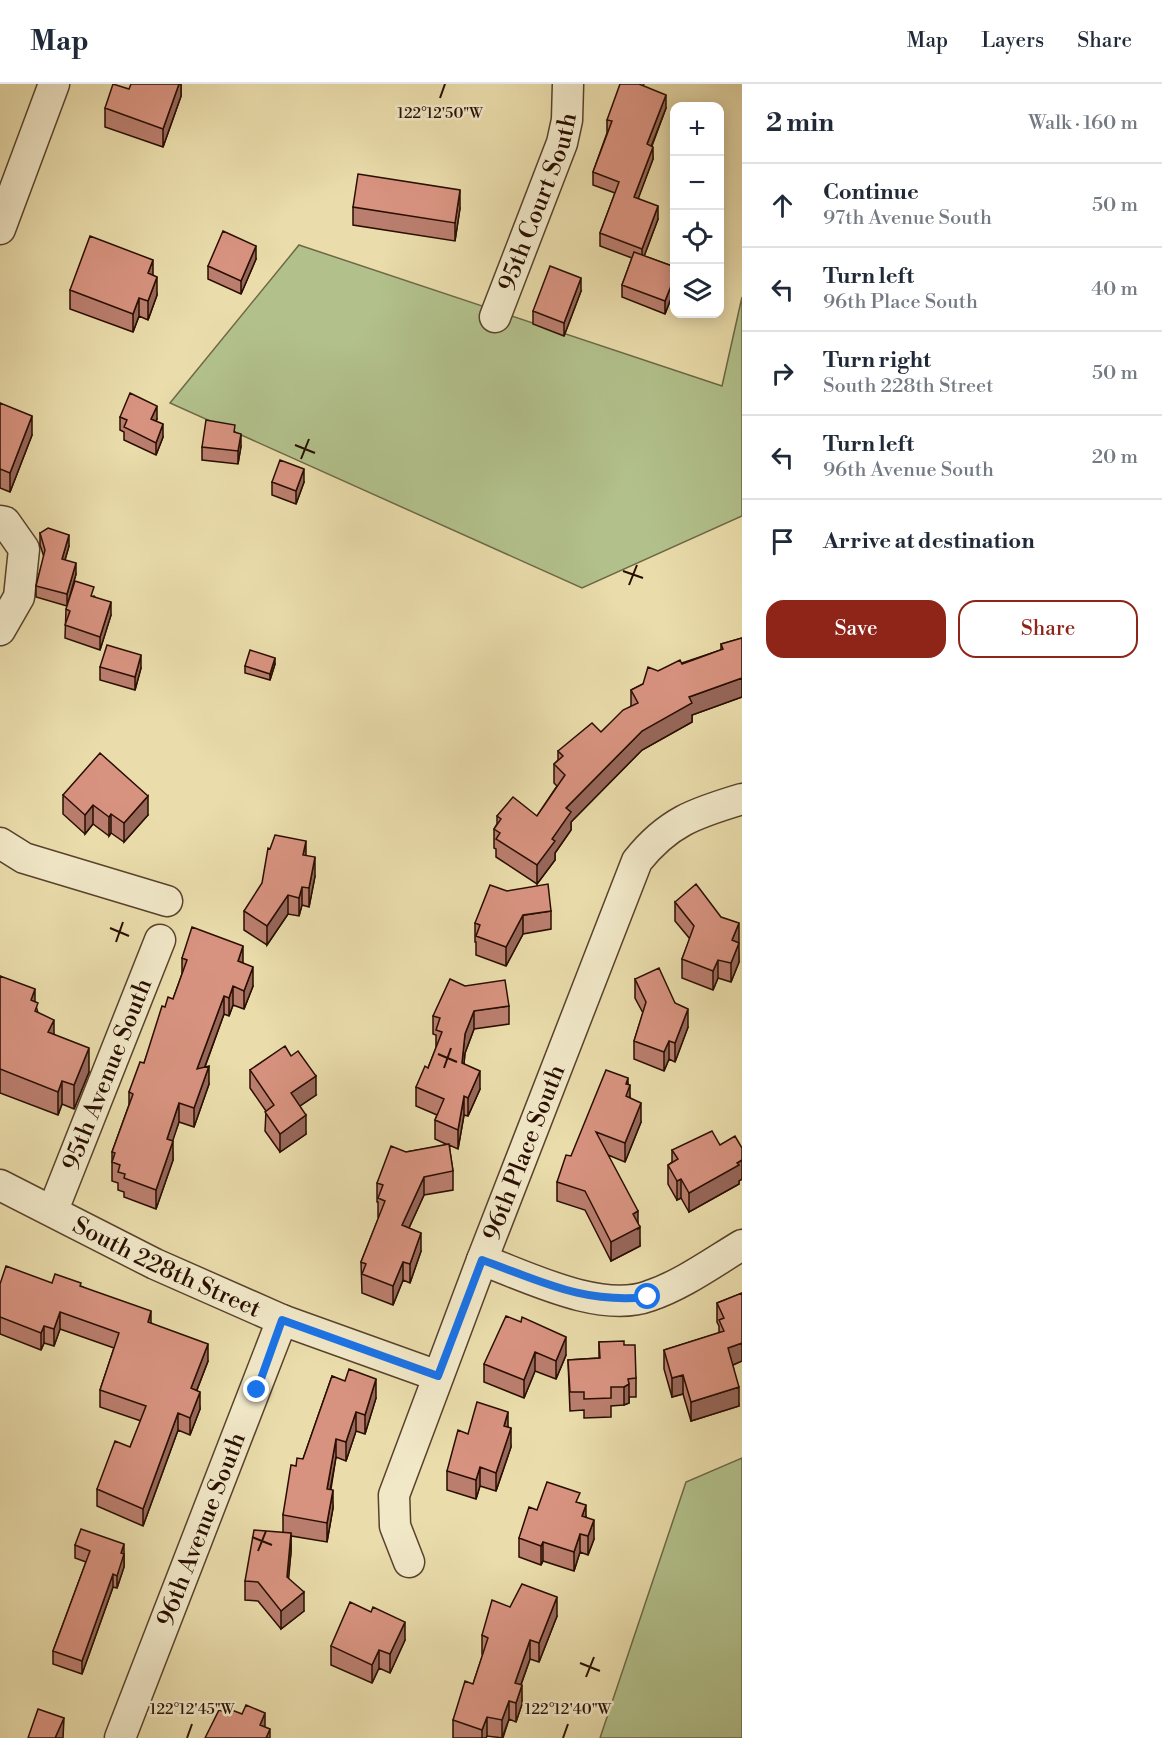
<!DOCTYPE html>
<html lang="en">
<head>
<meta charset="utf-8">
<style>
  body { margin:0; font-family:"Libre Bodoni",serif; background:#f2f2f3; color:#1f2937 }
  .controls { position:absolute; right:18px; top:18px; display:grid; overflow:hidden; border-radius:12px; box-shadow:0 3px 15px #0003 }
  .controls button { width:54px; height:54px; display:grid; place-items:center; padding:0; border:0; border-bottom:2px solid #e0e1e3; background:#fff; color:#1f2937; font:30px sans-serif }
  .stop { position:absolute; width:18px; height:18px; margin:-14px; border:4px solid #1a73e8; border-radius:50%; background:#fff }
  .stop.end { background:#1a73e8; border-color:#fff; box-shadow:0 2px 6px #0008 }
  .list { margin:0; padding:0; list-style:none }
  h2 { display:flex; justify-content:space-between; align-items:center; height:78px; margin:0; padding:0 24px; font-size:26px }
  h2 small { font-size:20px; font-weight:400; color:#747a83 }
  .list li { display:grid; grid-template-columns:39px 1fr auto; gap:18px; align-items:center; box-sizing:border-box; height:84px; padding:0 24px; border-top:2px solid #e0e1e3 }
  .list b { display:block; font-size:22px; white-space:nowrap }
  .list p { margin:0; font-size:20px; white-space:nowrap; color:#747a83 }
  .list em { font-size:20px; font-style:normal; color:#747a83 }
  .actions { display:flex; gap:12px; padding:18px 24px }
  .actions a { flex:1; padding:14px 0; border:2px solid #8f2418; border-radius:18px; text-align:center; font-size:21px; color:#8f2418 }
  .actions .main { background:#8f2418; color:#fff }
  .icon { flex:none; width:33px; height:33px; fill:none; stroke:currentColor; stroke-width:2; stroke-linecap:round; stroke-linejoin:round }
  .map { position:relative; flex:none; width:742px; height:1654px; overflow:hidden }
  header { display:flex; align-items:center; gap:36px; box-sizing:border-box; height:84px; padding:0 30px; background:#fff; border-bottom:2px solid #e0e1e3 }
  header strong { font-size:28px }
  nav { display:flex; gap:33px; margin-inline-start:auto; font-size:21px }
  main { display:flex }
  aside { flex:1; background:#fff }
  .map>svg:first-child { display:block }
</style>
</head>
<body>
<header>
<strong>Map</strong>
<nav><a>Map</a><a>Layers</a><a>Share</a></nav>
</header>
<main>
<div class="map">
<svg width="742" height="1654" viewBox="0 0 742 1654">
  <rect width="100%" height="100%" fill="#eadcab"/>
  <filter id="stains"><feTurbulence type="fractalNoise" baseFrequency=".00333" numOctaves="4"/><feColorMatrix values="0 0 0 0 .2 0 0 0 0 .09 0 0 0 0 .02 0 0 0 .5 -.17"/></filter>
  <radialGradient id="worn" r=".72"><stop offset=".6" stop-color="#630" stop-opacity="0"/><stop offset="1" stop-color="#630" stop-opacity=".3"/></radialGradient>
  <path fill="#b2c18c" stroke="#6e6846" stroke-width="1.5" d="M299,161L722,302L742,213V432L582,504L170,319Z
    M742,1374V1654H600L686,1398Z"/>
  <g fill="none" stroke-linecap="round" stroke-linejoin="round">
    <g stroke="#59422b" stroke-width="33">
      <g id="minor">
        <path d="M0,145L54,0"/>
        <path id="s1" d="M495,233L562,59L567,36L568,0"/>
        <path d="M0,437L5,438L24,465L19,513L0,546"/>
        <path d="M0,759L24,774L167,817"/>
        <path id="s2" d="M0,1101L155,1180L282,1236L438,1292"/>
        <path id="s3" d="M53,1126L160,856"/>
        <path d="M482,1176C528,1193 601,1230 649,1212C682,1201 712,1179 742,1161"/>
        <path id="s4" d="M409,1478L395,1442L394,1411L482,1176L637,777C668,738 695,729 742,715"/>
        <path id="s5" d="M120,1654L282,1236"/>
      </g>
    </g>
    <use href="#minor" stroke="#f1e8c8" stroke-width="30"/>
  </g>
  <path fill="#ba7e6e" stroke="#290e00" stroke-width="1.5" d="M181,0V12L163,63L105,43V24Z
    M644,0L643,2L666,24L652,62L653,75L638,114L658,135L644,172L675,183V204L665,230L622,213V201L632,174L600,162V149L615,109L593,101V88L607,49V36Z
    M353,123L460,124L455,157L353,141Z
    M256,175L241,210L208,195V182Z
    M153,191L157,211L148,236L139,232L133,248L70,225V206Z
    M581,207L564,252L533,240V227Z
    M0,319L32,351L10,408L0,404Z
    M120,333L157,335L156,337L163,353L156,371L124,356V348L120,346Z
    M235,348L241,362L238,380L202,376V363Z
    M272,398H304L296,420L272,411Z
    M40,449L69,462L65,476L76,490L67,522L36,513V502L44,473L40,461Z
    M94,512L111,531L100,566L65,554L66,525Z
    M742,554V613L692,631V638L642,666L571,738V746L555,769V776L537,800L496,773V765L494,764V745L497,740V732H537L557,702L554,699V680L558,676V667L601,648L631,622V606L643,600L658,587L721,566V560Z
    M275,580L270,596L245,589V582Z
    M100,583L141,584L135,606L100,596Z
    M63,711L148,731L124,758L111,749L109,752L93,740L85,750L63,730Z
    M306,772L315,792L309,823L302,821L299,832L288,830L267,861L244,846V827Z
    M675,818L738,859L739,878L731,898L718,894L713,906L682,894V875L690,855L675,837Z
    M551,827V845L523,850L506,882L476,871V858H475V839Z
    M182,874L243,880L253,902L244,925L233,921L229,932L224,930L205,983L209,1000L194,1043L179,1038L172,1057L173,1076L156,1125L124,1113V1108L118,1106V1099L112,1097V1068L129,1021V1008L144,979L165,923L173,915L182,890Z
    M0,892L35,918L38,929L54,950L89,988L74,1025L62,1020L58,1031L0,1009Z
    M635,895L675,919L688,943L675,978L669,975L664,987L634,975V957L643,929L635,914Z
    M509,922V940L474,945L465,969L464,980L480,1005L468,1032L464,1031L458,1065L449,1061L453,1087V1106L424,1111L409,1144L421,1167L410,1199L403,1196L393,1221L362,1209L361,1178L379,1133H378V1118H377V1099L406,1068L448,1061L435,1055V1036L437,1031L416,1022V1003L428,984L436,964V951L433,950V932Z
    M250,986L316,1011L300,1022L306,1050L280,1068L265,1047L266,1027L250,1004Z
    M628,1000L630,1014L641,1038L625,1078L608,1071L638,1139L640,1162L611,1177L585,1126L557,1117V1098L571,1072Z
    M720,1061L742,1064V1095L739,1097V1100L689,1128L681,1114L677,1116L668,1100V1081L672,1078V1066Z
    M52,1199L81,1202L151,1239L208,1277L197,1306L200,1325L190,1351L178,1346L143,1442L97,1422V1405L130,1363L141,1337L100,1323V1306L114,1264L60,1245L54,1262L44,1259L41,1266L0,1250V1200Z
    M742,1209V1277L733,1281L739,1322L691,1337L683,1310L672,1313L664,1285V1266L719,1249V1242L717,1238V1219Z
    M521,1238L566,1271L556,1295L535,1287L524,1314L484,1298V1280Z
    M599,1258L624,1261L636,1294V1313H629V1319L624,1321L611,1322V1333L584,1334V1326L570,1327L568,1276L599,1274Z
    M332,1292L376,1314L365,1350L356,1347L346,1377L336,1373L331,1405L333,1424L327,1458L291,1452V1468L288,1495L304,1527L281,1545L258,1517L245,1516V1497L283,1449V1431L296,1382L303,1375Z
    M508,1343L511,1363L496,1407L480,1402L476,1415L447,1406V1387L468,1350Z
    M580,1419L586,1433L594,1455L588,1471L580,1468L574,1487L543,1477L541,1481L519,1473V1454L537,1426Z
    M75,1461L124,1470V1483L117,1504L113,1503L82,1590L53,1580V1567L86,1478L75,1474Z
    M510,1523L557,1532L539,1578L530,1575L521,1601L522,1620L516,1638L509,1635L503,1654L487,1652L486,1654H453V1636L473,1600L483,1570H482V1551Z
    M405,1556L390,1589L379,1584L372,1599L331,1581V1562Z"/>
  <path fill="#97675a" stroke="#290e00" stroke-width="1.5" d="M179,0H181V12L163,63V45Z
    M666,11V24L647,73V60Z
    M653,63V75L634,126V113Z
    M460,106V124L455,157V139Z
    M658,122V135L642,178V165Z
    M256,162V175L241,210V197Z
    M153,176V194L148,189Z
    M675,192V204L665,230V217Z
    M157,193V211L148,236V217Z
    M581,194V207L564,252V239Z
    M139,214V232L133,248V230Z
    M157,322V335L151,348V335Z
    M32,332V351L10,408V389Z
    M163,340V353L156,371V359Z
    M241,350V362L238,380V367Z
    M304,385V398L296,420V407Z
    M69,451V462L62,486V475Z
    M76,479V490L67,522V510Z
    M111,518V531L100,566V553Z
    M141,571V584L135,606V593Z
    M275,574V580L270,596V590Z
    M742,594V613L692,631V638L642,666L571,738V746L555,769V776L537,800V781L552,755L566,724L642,647L689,613Z
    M148,712V731L124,758V739Z
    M93,721V740L85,750V731Z
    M111,730V749L109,752V733Z
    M306,757V776L303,771Z
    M315,773V792L309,823V804Z
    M302,803V821L299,832V814Z
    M288,811V830L267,861V842Z
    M523,831V850L506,882V863Z
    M739,839V858L732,875V856Z
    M739,859V878L731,898V879Z
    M243,862V880L238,877Z
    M718,876V894L713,906V887Z
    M253,883V902L244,925V907Z
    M233,902V921L229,932V914Z
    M35,905V929L31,916Z
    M224,912V930L197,1004V985Z
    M688,925V943L675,978V959Z
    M474,927V945L465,969L462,998V979L465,950Z
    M54,936V959L48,948Z
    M669,957V975L664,987V968Z
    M89,964V988L74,1025V1001Z
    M209,982V1000L194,1043V1024Z
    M480,987V1005L468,1032V1014Z
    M316,992V1011L291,1028V1009Z
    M628,994V1006L630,1001V1020L626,1031V1000Z
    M62,997V1020L58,1031V1008Z
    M464,1012V1031L458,1065V1046Z
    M179,1019V1038L167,1074V1055Z
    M641,1019V1038L625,1078V1059Z
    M306,1031V1050L280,1068V1050Z
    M173,1057V1076L156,1125V1106Z
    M742,1076V1095L739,1097V1100L689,1128V1109Z
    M424,1093V1111L402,1159V1141Z
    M681,1095V1114L677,1116V1097Z
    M638,1127V1145L640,1143V1162L611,1177V1158L633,1130Z
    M421,1149V1167L410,1199V1180Z
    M403,1178V1196L393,1221V1202Z
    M151,1227V1244L148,1238Z
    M60,1228V1245L54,1262V1245Z
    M44,1242V1259L41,1266V1249Z
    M566,1253V1271L556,1295V1277Z
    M742,1259V1277L728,1283V1264Z
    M208,1260V1277L191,1321V1304Z
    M535,1268V1287L524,1314V1296Z
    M683,1291V1310L672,1313V1294Z
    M376,1295V1314L365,1350V1331Z
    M629,1300V1319L624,1321V1303Z
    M739,1303V1322L691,1337V1318Z
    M200,1308V1325L190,1351V1334Z
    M356,1328V1347L346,1377V1358Z
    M508,1328V1347L504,1342Z
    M178,1329V1346L143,1442V1425Z
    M511,1344V1363L496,1407V1389Z
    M336,1355V1373L327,1423V1405Z
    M480,1383V1402L476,1415V1396Z
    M333,1406V1424L327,1458V1439Z
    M586,1421V1440L582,1432Z
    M594,1436V1455L588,1471V1452Z
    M291,1449V1468L287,1512V1493Z
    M580,1450V1468L574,1487V1468Z
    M543,1458V1477L541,1481V1462Z
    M124,1460V1483L117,1504V1492L121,1469Z
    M113,1490V1503L82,1590V1577Z
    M304,1508V1527L281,1545V1527Z
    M557,1513V1532L539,1578V1559Z
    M405,1538V1556L390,1589V1570Z
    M530,1556V1575L515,1617V1599Z
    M379,1566V1584L372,1599V1581Z
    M522,1601V1620L516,1638V1619Z
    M509,1617V1635L502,1654V1636Z
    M265,1629V1648L260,1641Z
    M487,1633V1652L486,1654H482V1646Z
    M64,1634L63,1654H55Z
    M270,1645V1654H266Z"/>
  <path fill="#d89380" stroke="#290e00" stroke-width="1.5" d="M113,0L129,5L131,0H179L163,45L105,24Z
    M620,0H639L666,11L647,60L653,63L634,113L658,122L642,165L600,149L619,98L593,88L612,37L607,36Z
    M358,90L460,106L455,139L353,123Z
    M223,147L256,162L241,197L208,182Z
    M90,152L153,176L148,189L157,193L148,217L139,214L133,230L70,206Z
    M634,168L675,183V192L665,217L622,201Z
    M550,182L581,194L564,239L533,227Z
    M130,309L157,322L151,335L163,340L156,359L124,343L127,336L120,333Z
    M0,319L32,332L10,389L0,385Z
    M206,336L235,341L234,348L241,350L238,367L202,363Z
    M280,376L304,385L296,407L272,398Z
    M48,444L69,451L62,475L76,479L67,510L36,502L45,466L40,449Z
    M75,497L94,503L91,512L111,518L100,553L65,541L70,527L66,525Z
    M742,554V594L689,613L692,619L642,647L566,724L571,728L552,755L555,757L537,781L496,755L500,749L494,745L501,735L497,732L513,713L537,732L565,691L554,680L563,672L558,667L592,639L601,648L623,626L638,619L631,606L643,600L648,583L658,587L680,576L682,580L723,565L721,560Z
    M107,561L141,571L135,593L100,583Z
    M250,566L275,574L270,590L245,582Z
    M100,669L148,712L124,739L111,730L109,733L93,721L85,731L63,711Z
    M275,751L306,757L303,771L315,773L309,804L302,803L299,814L288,811L267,842L244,827L262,799L268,764L270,765Z
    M548,800L551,827L523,831L506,863L476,852L480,841L475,839L490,801L507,807Z
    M696,800L721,833L739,839L732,856L739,859L731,879L718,876L713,887L682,875L694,842L675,818Z
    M192,843L243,862L238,877L253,883L244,907L233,902L229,914L224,912L197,985L209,982L194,1024L179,1019L167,1055L173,1057L156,1106L124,1094L125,1090L118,1088L120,1081L112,1078L115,1069L112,1068L133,1010L129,1008L140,978L144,979L162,922L165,923L168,913L173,915L187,876L182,874Z
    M659,884L675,919L688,925L675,959L669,957L664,968L634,957L646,918L635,895Z
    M0,892L35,905L31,916L38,919L35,927L54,936L48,948L89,964L74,1001L62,997L58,1008L0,985Z
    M450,895L465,902L505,896L509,922L474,927L465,950L462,979L480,987L468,1014L464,1012L458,1046L435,1036L444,1015L416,1003L425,982L428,984L442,948L436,946L440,934L433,932Z
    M285,962L291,972L298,967L316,992L291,1009L306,1031L280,1050L265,1028L274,1021L250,986Z
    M606,986L628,994L626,1000L630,1001L626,1012L641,1019L625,1059L596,1048L638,1127L633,1130L640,1143L611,1158L585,1107L557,1098L566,1071L571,1072Z
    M712,1047L720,1061L735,1052L742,1064V1076L737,1079L739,1081L689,1109L681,1095L677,1097L668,1081L678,1075L672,1066Z
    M449,1060L453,1087L424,1093L402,1141L421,1149L410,1180L403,1178L393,1202L362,1190L366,1180L361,1178L385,1117L378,1114L383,1101L377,1099L391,1062L406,1068Z
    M6,1182L52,1199L55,1190L81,1199L80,1202L151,1227L148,1238L208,1260L191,1304L200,1308L190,1334L178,1329L143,1425L97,1405L115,1357L130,1363L146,1322L100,1306L119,1249L60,1228L54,1245L44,1242L41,1249L0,1233V1200Z
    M742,1209V1259L728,1264L739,1303L691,1318L683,1291L672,1294L664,1266L724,1247L719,1236L724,1234L717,1219Z
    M506,1232L521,1238L522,1233L566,1253L556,1277L535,1268L524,1296L484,1280Z
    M624,1257V1261H635L636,1294L628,1295L629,1300L624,1303H611V1314L584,1315V1308H570L568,1276L600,1274L599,1258Z
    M349,1285L376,1295L365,1331L356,1328L346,1358L336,1355L327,1405L333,1406L327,1439L283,1431L291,1381L296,1382L297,1374L303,1375L332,1292L345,1297Z
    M477,1318L508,1328L504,1342L511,1344L496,1389L480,1383L476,1396L447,1387L458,1346L468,1350Z
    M547,1398L580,1409L576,1418L586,1421L582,1432L594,1436L588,1452L580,1450L574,1468L543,1458L541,1462L519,1454L529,1423L537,1426Z
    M81,1445L124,1460L121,1469L124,1470L117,1492L113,1490L82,1577L53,1567L90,1467L75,1461Z
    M254,1446L291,1449L287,1493L304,1508L281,1527L258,1498L245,1497Z
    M522,1500L557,1513L539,1559L530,1556L515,1599L522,1601L516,1619L509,1617L502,1636L487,1633L482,1646L453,1636L465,1597L473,1600L488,1554L482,1551L492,1516L510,1523Z
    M350,1518L371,1528L373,1523L405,1538L390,1570L379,1566L372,1581L331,1562Z
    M246,1621L265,1629L260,1641L270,1645L266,1654H205L219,1626L222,1627L224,1623L242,1630Z
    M38,1625L64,1634L55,1654H28Z"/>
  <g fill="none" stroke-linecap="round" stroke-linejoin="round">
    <path stroke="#1a73e8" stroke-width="8" d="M257,1306L282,1236L438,1292L482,1176C541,1197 583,1220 648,1213"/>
  </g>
  <path fill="none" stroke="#290e00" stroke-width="2" d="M440,14L445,0M295,361L315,369M301,375L309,355M623,487L643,494M629,501L637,481M110,844L129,852M116,858L123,838M438,970L457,978M444,984L451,964M252,1453L272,1461M258,1467L266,1447M580,1579L600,1587M586,1593L594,1573M187,1654L192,1640M563,1654L568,1640"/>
  <g text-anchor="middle" stroke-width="5" stroke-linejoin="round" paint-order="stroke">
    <g font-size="24" fill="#290e00" stroke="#f1e8c8">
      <text dy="8" stroke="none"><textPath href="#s1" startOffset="123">95th Court South</textPath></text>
      <text dy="8" stroke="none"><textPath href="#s3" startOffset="146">95th Avenue South</textPath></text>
      <text dy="8" stroke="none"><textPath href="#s4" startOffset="436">96th Place South</textPath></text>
      <text dy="8" stroke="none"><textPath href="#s2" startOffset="186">South 228th Street</textPath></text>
      <text dy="8" stroke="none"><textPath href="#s5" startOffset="224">96th Avenue South</textPath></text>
    </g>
  </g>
  <g font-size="15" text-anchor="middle" fill="#290e00" stroke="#f1e8c8" stroke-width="5" stroke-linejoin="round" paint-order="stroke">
    <text x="440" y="34">122°12'50"W</text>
    <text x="192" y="1630">122°12'45"W</text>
    <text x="568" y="1630">122°12'40"W</text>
  </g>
  <rect width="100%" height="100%" filter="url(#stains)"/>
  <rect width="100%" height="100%" fill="url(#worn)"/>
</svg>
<div class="controls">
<button>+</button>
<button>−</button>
<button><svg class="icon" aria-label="locate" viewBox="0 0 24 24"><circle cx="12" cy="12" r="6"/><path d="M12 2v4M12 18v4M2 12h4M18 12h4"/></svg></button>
<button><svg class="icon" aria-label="layers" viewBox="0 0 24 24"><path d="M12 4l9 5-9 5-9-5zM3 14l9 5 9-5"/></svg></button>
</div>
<div class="stop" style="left:648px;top:1213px"></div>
<div class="stop end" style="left:257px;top:1306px"></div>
</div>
<aside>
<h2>2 min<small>Walk · 160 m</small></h2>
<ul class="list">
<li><svg class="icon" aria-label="ahead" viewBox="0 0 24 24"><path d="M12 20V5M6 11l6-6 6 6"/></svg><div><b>Continue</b><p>97th Avenue South</p></div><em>50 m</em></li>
<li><svg class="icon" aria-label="left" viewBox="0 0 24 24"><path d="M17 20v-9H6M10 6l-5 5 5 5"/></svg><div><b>Turn left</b><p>96th Place South</p></div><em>40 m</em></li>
<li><svg class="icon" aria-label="right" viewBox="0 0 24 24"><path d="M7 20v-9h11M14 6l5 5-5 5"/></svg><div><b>Turn right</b><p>South 228th Street</p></div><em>50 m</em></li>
<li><svg class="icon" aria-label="left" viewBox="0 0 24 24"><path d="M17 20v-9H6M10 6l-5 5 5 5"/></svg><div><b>Turn left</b><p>96th Avenue South</p></div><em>20 m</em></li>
<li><svg class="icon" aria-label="arrive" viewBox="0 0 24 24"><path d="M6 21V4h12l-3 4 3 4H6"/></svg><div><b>Arrive at destination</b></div></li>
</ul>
<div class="actions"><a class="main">Save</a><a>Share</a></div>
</aside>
</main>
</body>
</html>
